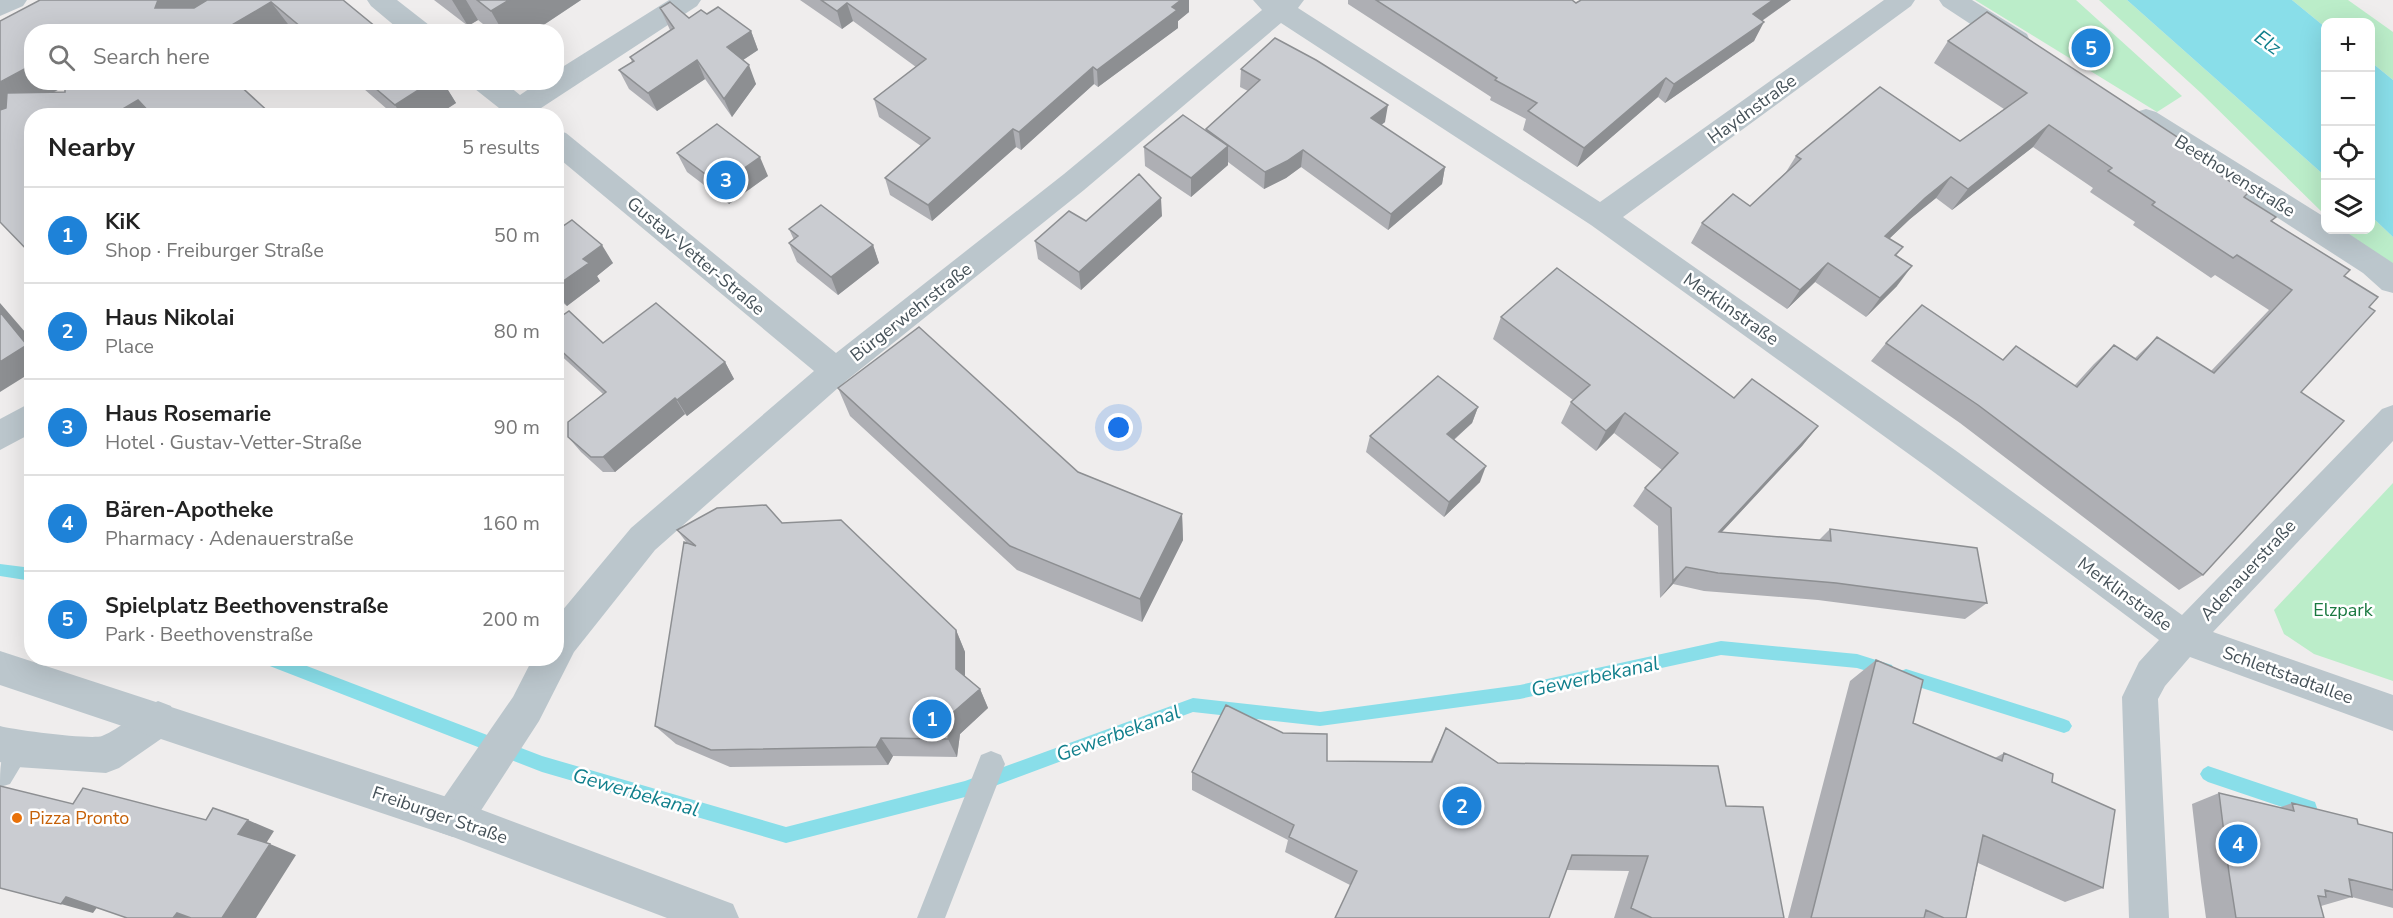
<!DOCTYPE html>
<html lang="en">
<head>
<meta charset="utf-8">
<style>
  body { margin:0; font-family:"Nunito Sans",sans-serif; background:#f2f2f2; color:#222 }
  .controls { position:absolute; right:18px; top:18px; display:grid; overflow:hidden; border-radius:12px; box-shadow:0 6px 24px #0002 }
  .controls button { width:54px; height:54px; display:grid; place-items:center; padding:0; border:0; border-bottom:2px solid #e0e0e0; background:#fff; color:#222; font:30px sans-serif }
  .you { position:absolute; left:1119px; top:428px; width:21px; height:21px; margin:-15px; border:4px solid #fff; border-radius:50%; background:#1a73e8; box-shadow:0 0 0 9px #1a73e833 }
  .badge { display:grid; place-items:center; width:39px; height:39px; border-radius:50%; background:#1e82d8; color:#fff; font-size:20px; font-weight:700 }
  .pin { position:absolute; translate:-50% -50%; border:3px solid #fff; box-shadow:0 2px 6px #0006 }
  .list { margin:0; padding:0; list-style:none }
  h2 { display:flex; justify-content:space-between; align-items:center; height:78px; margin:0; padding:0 24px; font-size:26px }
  h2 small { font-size:20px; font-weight:400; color:#767676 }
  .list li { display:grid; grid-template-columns:39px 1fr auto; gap:18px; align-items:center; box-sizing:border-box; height:96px; padding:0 24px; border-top:2px solid #e0e0e0 }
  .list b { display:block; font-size:22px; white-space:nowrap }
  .list p { margin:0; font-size:20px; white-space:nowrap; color:#767676 }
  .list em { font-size:20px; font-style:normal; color:#767676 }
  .icon { flex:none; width:33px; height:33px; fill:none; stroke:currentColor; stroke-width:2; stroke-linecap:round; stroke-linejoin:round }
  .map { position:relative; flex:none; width:2393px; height:918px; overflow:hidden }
  .search { position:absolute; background:#fff; box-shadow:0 6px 24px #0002; left:24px; top:24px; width:540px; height:66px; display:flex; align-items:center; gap:15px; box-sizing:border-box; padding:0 21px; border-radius:24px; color:#767676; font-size:22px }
  .panel { position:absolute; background:#fff; box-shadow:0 6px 24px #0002; left:24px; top:108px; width:540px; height:558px; border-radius:24px }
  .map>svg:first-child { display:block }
</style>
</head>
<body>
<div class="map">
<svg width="2393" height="918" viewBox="0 0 2393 918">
  <rect width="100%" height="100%" fill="#efeded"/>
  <path fill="#bbedc9" d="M1975,0H2076L2182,96L2157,112Z
    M2099,0H2127L2325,176V215L2201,93Z
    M2292,0H2348L2393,32V80L2371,62L2370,22H2326L2325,27Z
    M2371,216L2393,237V264L2341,230H2370Z
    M2393,483V681L2314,654L2284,634L2274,610Z"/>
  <path fill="#89dee9" d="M2127,0H2292L2325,27V176Z
    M2371,62L2393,80V237L2371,216Z"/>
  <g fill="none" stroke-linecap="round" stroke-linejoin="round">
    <path fill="#89dee9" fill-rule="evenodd" d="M0,564L32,568V581L0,576Z
      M1721,641L1857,654L1892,665L1894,670L1892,675L1887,677L1857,668L1721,655L1520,699L1320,726L1193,712L965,797L786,843L542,772L262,663L260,658H286L542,756L786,827L965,781L1193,698L1320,712L1520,685Z
      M1906,669L2064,719L2069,721L2072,726L2069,731L2064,733L1906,683L1901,681L1899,676L1901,671Z
      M2208,766L2309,800L2315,802L2317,808L2315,814L2309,816L2208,782L2203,779L2200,774L2203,769Z"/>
    <path fill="#bbc6cc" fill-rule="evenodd" d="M17,736L27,740L31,749L10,784L0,787C0,767 0,745 17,736Z
      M991,751L1001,755L1005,764L945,918H917L981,755Z"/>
    <path fill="#bbc6cc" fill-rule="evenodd" d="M0,0H27L23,6L0,16Z
      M367,0H397L429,25L433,32H402L371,6Z
      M669,0H701L697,6L538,110L541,116H494L499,108L475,89L472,82H504L520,95L539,82H556V71Z
      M1253,0H1304L1298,8L1600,202L1884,0H1915L1911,6L1623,217L1955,450L2182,615L2382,409L2393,405V441L2213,632L2393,695V731L2190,657L2165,686L2158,699L2169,918H2129L2122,697L2139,662L2159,640L1931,470L1591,225L1281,23L1084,190L847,380L655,550L574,652L539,721L467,832L453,837L439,832L434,818L439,804L513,697L533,658H556V618L631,528L814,371L556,156V130L566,133L836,353L1064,174L1262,10Z
      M1939,0H1972L2027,34L2030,41L2027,48L2017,50L2007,48L1943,6Z
      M2146,109L2156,112L2326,218V230H2343L2393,263V293L2382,290L2363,273L2136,126L2132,119L2136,112Z
      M32,402V433L0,450V419Z
      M158,701L171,706L176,719L171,732L119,768L106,773L17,767L0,762V726C14,730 91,740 102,736C121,729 137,710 158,701Z"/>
    <path fill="#bbc6cc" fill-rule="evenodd" d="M0,651L453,799L733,904L739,918H667L453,837L0,685Z"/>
  </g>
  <path fill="#aeafb4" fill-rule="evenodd" d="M40,0H343L382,32H295L291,28L285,32H32V82H236L273,116H32V255L0,222V21ZM63,87L65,89V92L53,93Z
    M434,0H581L533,32H493L478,20L468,26Z
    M800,0H1189V12L1178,21V28L1098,87L1094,84L1021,150L1016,147L932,221L890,195L885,178L921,146L879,117L874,99L916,67L853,21L842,29Z
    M1348,0H1572L1576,3L1581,0H1791L1762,21L1754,41L1665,103L1658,97L1577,167L1523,130L1526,119L1490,100L1491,97L1348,4Z
    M660,8L689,18L707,14L751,31L758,50L743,60L756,84L732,117L705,79L657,111L629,89L619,70L632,62L630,57L670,30Z
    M1948,41L2185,142L2179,149L2244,197L2272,221L2344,276L2369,307L2301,392L2203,575L2179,590L1960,423L1871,361L1886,343L2003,360L2074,386L2094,364L2114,345L2135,358L2157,337L2211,371L2269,310L2215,275L2211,278L2133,225L2135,222L2090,192L2093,188L2033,147L1952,210L1936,198L1910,219L1889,239L1903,247L1896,256L1897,286L1866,317L1815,282L1787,309L1691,243L1702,223L1750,206L1786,172L1796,156L1960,141L2004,109L1934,63Z
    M1241,69L1385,122L1381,125L1445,167L1442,184L1388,230L1301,167L1286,178L1264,189L1228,162V165L1191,197L1145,166L1144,147L1206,131V129L1248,91L1240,87Z
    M356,82H443L456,103L436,116H395Z
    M677,153L768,176L729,204L687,172Z
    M1162,216L1081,290L1038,259L1035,241Z
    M789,229L873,245L879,263L838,295L797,262L789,243L794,240Z
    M556,231L613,263L597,276L600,281L567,306L556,298Z
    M1501,317L1818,426L1802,446L1722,532L1819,540L1830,529L1987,603L1965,619L1818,600L1704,591L1673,584L1660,598L1658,526L1633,506L1645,488L1662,470L1614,433L1596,451L1561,423L1571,402L1573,400L1493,339Z
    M556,320L603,343L725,362L734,379L687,416L685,414L615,472H603L581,452L568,437L603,394L556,351Z
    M838,388L1078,472L1182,514L1183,540L1142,622L1017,570L850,416Z
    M1478,407L1472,423L1454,440L1480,482L1444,517L1366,452L1370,436Z
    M782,523L956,630L965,652V676L980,689L988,708L960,734L957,757L893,756L888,765L730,767L676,744L655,726L687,543L677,530Z
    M1876,660L1913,723L1995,758L2004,753L2052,782L2103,888L2065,902L1978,863L1966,918H1788L1850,681Z
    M1446,728L1498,763L1726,806L1784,918H1614L1629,871L1567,870L1350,885L1285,852L1288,840L1192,790V772L1327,761L1430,762Z
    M2219,793L2278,808L2292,803L2358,824L2393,833V908L2352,897L2321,906L2324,918H2206L2201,882L2192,804Z"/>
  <path fill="#8d8f92" d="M158,0H223L182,23L155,8Z
    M452,0H466L478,20L468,26Z
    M509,0H581L533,32H503L491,11Z
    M1181,0H1189V12L1178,21V28L1098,87L1097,70Z
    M1773,0H1791L1743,34L1753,14Z
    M271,2L291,28L285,32H220Z
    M847,3L853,21L842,29L837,11Z
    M1764,22L1754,41L1665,103L1674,84Z
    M751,31L758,50L734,66L727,47Z
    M697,60L705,79L657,111L648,93Z
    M32,65V82H71L26,108L0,120V82Z
    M749,65L756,84L732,117L724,99Z
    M1093,67L1094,84L1021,150L1019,132Z
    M1666,78L1658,97L1577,167L1584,148Z
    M431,82H443L456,103L436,116H402L395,105Z
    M138,100L152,116H111Z
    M1388,105L1385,122L1368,135L1371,118Z
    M2049,125L2033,147L1952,210L1968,189Z
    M1013,129L1016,147L932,221L928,205Z
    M1228,146V165L1191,197V178Z
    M1303,150L1301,167L1286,178L1264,189L1265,172Z
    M760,157L768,176L729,204L720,185Z
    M1445,167L1442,184L1388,230L1391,214Z
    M1951,177L1936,198L1910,219L1871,256L1885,236L1925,198Z
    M1161,198L1162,216L1081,290L1079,272Z
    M602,245L613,263L597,276L600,281L567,306L556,292V286L583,259Z
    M873,245L879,263L838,295L831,277Z
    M1828,263L1815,282L1787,309L1800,290Z
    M1912,266L1897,286L1866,317L1880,298Z
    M0,303L32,340V372L0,392Z
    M725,362L734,379L687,416L677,400Z
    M675,398L685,414L615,472L603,457Z
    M1478,407L1472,423L1442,450L1447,434Z
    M1625,413L1614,433L1596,451L1606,431Z
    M1818,426L1802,446L1705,550L1719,532Z
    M1486,466L1480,482L1444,517L1449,502Z
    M1182,514L1183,540L1142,622L1140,599Z
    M1686,567L1673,584L1660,598L1673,581Z
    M956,630L965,652V689L956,669Z
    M980,689L988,708L960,734L957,757L948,739L950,715Z
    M881,738L893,756L888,765L876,747Z
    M248,820L274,831L265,845L238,834Z
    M270,844L296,855L256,918H222Z
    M66,897L98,906L93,913L61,904Z
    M177,913L193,918H173Z"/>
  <path fill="#caccd1" stroke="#8d8f92" stroke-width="1.5" d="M40,0H158L155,8H194L207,0H343L382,32H307L271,2L220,32H32V65L0,82V21Z
    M477,0H509L491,11Z
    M821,0H1181L1172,7L1177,10L1097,70L1093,67L1019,132L1013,129L928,205L885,178L930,138L874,99L926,59L847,3L837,11Z
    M1376,0H1572L1576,3L1581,0H1773L1753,14L1764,22L1674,84L1666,78L1584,148L1528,111L1537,103L1495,80L1497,78Z
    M670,2L689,18L701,10L707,14L718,7L751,31L727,47L749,65L724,99L697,60L648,93L619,70L634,61L630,57L674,28L660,8Z
    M1987,12L2185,142L2178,148L2248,193L2244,197L2276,217L2271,221L2350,270L2344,276L2378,297L2369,307L2375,311L2301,392L2344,421L2203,575L1978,405L1886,343L1922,305L2003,360L2016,346L2077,387L2114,345L2137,360L2157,337L2214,373L2292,290L2237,255L2233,258L2152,205L2155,202L2108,171L2112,168L2049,125L1968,189L1951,177L1925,198L1885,236L1903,247L1895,255L1912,266L1880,298L1828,263L1800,290L1702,223L1733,194L1750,206L1801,159L1796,156L1880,87L1960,141L2027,93L1948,41Z
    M1275,38L1316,60L1388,105L1371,118L1445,167L1391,214L1303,150L1287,161L1265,172L1206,129L1260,80L1241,69Z
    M59,82H236L273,116H153L138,100L111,116H32V255L0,222V110L6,108L7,93L65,92V89Z
    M368,82H431L395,105Z
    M1183,115L1228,146L1191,178L1144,147Z
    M717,124L760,157L720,185L677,153Z
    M1139,174L1161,198L1079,272L1035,241L1069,211L1086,221Z
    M821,205L873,245L831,277L789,243L798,236L789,229Z
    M572,220L602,245L583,259L589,263L556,286V231Z
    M1557,268L1734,398L1752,379L1818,426L1719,532L1831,541L1830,529L1977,548L1987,603L1836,583L1718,573L1686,567L1673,581L1671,508L1645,488L1678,453L1625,413L1606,431L1571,402L1590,385L1501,317Z
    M656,303L725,362L677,400L675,398L603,457H591L568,437V422L606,392L556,346V320L569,311L603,343Z
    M0,312L27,345L0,362Z
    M919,327L1078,472L1182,514L1140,599L1010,546L838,388Z
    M1438,376L1478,407L1447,434L1486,466L1449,502L1370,436Z
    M766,505L782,523L841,520L956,630V669L980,689L950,715L948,739L881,738L876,747L711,750L655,726L684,542L696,546L677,530L717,508Z
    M1876,660L1923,680L1913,723L2002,761L2004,753L2053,774L2052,782L2115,810L2103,888L1983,835L1966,918H1944L1926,910L1924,918H1811Z
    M1226,705L1283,733L1327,734V761L1432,762L1446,728L1498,763L1718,766L1726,806L1763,807L1784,918H1652L1631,908L1648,856L1572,855L1549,918H1335L1357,871L1289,837L1294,825L1192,772Z
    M0,786L73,804L83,788L206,820L213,808L248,820L238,834L270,844L222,918H191L177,913L173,918H127L66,897L61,904L0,888Z
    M2219,793L2294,811L2292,803L2357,819L2358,824L2393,833V890L2349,879L2352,897L2325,890L2326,897L2318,896L2324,918H2236L2229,873Z"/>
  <circle fill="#e8710a" stroke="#fff" stroke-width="2" cx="17" cy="818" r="6"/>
  <g text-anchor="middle" stroke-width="5" stroke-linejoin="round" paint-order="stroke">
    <g font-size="18" fill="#465259" stroke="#fff">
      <text transform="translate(1752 109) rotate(-36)" y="6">Haydnstraße</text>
      <text transform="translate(2235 176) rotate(32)" y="6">Beethovenstraße</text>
      <text transform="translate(696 256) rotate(40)" y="6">Gustav-Vetter-Straße</text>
      <text transform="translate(1731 309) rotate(35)" y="6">Merklinstraße</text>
      <text transform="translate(911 312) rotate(-38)" y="6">Bürgerwehrstraße</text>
      <text transform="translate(2248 570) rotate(-47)" y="6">Adenauerstraße</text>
      <text transform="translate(2125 594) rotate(36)" y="6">Merklinstraße</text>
      <text transform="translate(2288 675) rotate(20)" y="6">Schlettstadtallee</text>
      <text transform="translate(440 815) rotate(19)" y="6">Freiburger Straße</text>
    </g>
    <g font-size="18" fill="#19783f" stroke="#fff">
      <text x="2343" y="616">Elzpark</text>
    </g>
    <g font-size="18" fill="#c56008" stroke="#fff" text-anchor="start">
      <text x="29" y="824">Pizza Pronto</text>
    </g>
    <g font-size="20" font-style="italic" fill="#107f8c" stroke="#fff">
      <text transform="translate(2268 42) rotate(36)" y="7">Elz</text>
      <text transform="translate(1595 676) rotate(-12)" y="7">Gewerbekanal</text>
      <text transform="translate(1118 733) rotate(-20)" y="7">Gewerbekanal</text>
      <text transform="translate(636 792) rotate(16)" y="7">Gewerbekanal</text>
    </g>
  </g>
</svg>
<div class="controls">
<button>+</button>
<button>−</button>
<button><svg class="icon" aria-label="locate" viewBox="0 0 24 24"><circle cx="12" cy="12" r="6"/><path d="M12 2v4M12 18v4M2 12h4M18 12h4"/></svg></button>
<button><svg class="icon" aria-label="layers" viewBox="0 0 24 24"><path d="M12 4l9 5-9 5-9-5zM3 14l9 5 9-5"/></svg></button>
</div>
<div class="you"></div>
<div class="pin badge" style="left:932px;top:719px">1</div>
<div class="pin badge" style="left:1462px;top:806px">2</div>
<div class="pin badge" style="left:726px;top:180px">3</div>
<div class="pin badge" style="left:2238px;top:844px">4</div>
<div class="pin badge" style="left:2091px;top:48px">5</div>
<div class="search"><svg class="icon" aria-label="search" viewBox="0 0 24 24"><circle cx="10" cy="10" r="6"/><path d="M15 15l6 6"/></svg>Search here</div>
<section class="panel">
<h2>Nearby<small>5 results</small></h2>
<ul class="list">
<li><span class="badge">1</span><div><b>KiK</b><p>Shop · Freiburger Straße</p></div><em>50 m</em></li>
<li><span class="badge">2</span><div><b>Haus Nikolai</b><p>Place</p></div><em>80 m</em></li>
<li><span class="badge">3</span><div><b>Haus Rosemarie</b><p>Hotel · Gustav-Vetter-Straße</p></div><em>90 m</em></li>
<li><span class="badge">4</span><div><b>Bären-Apotheke</b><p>Pharmacy · Adenauerstraße</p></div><em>160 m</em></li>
<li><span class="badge">5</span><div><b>Spielplatz Beethovenstraße</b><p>Park · Beethovenstraße</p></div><em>200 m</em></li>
</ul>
</section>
</div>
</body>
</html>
